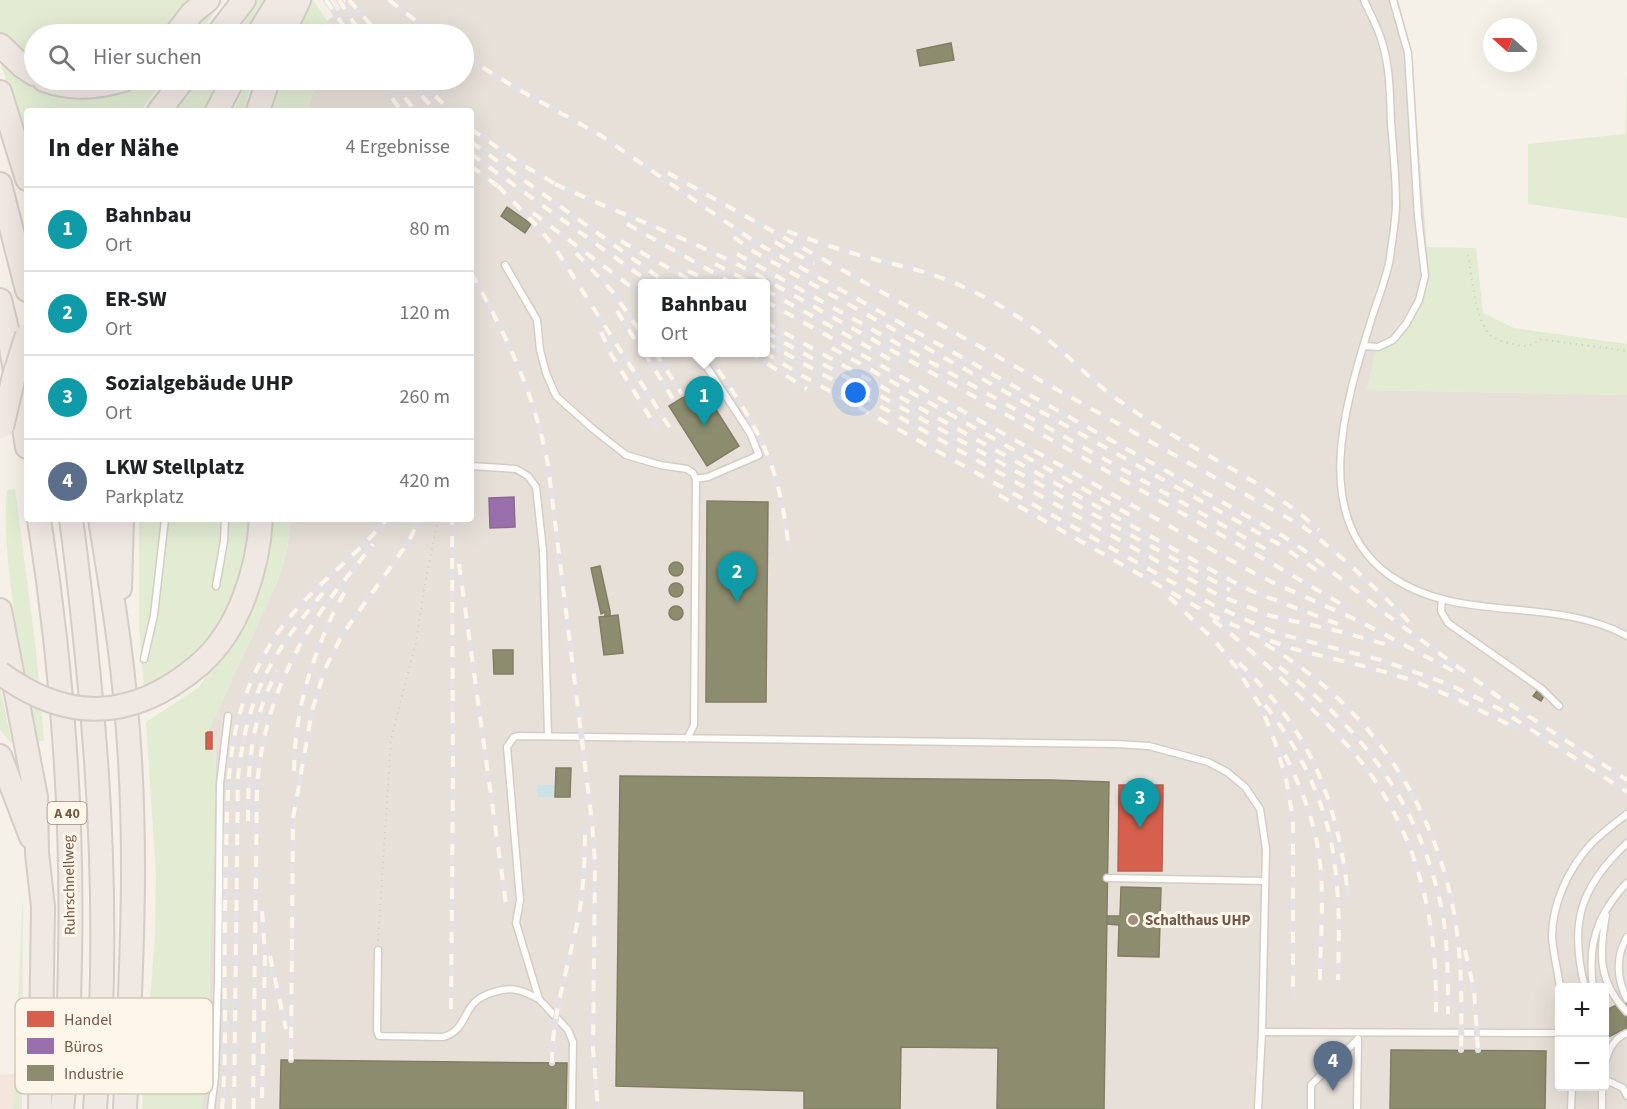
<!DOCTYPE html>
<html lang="de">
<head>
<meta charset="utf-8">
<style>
  body { margin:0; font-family:"Source Sans 3",sans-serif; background:#f6f6f6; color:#202124 }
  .controls { position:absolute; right:18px; bottom:18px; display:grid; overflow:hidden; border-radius:6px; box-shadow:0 6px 24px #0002 }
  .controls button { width:54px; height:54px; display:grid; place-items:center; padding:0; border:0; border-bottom:2px solid #e0e0e0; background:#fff; color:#202124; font:30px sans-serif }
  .compass { position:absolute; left:1483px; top:18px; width:54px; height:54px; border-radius:50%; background:#fff; box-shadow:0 6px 24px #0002; rotate:291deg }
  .you { position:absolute; left:856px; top:393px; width:21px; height:21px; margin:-15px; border:4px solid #fff; border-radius:50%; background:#1a73e8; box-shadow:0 0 0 9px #1a73e833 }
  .badge { display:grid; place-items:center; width:39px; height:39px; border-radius:50%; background:#111827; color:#fff; font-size:20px; font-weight:700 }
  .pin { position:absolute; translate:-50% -50px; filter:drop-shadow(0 2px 3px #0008) }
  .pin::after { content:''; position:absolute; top:32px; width:21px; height:18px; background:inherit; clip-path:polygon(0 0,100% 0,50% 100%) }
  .popup { position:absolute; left:638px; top:279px; width:132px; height:78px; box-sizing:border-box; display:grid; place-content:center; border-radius:6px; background:#fff; filter:drop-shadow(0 2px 4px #0005); font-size:20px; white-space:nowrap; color:#757577 }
  .popup b { font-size:22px; color:#202124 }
  .popup::after { content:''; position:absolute; left:50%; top:100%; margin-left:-12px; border:12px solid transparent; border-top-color:#fff }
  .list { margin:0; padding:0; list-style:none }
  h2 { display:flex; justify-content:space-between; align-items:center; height:78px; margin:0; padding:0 24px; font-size:26px }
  h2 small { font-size:20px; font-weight:400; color:#757577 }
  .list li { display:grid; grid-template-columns:39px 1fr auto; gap:18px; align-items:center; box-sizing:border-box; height:84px; padding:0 24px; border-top:2px solid #e0e0e0 }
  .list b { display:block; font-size:22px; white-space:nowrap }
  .list p { margin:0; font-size:20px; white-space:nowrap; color:#757577 }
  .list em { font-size:20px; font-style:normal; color:#757577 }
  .icon { flex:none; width:33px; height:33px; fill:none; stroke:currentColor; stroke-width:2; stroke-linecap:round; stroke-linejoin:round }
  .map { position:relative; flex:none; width:1627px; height:1109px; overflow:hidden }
  .search { position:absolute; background:#fff; box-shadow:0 6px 24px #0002; left:24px; top:24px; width:450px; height:66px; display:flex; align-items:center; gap:15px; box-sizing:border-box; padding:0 21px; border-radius:33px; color:#757577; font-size:22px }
  .panel { position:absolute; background:#fff; box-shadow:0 6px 24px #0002; left:24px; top:108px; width:450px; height:414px; border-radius:6px }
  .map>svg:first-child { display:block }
</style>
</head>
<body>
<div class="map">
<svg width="1627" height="1109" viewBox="0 0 1627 1109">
  <rect width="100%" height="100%" fill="#f5f1e8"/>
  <path fill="#f5e6db" d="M16,1074L13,1109H0V1075Z"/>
  <path fill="#e7e0d9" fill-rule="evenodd" d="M347,0H1398L1411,49L1429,276L1422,301L1409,325L1396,343L1375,352L1368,390L1627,395V1109H201L207,1079L216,749H206V733L208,732L278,580L287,550L291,519H471V111H308L316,80H464V34H328L327,21L333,17ZM642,284H765V352H642ZM1560,988H1604V1086H1560Z"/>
  <path fill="#e1ecd3" d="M0,0H195L166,34H34V65L0,35Z
    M223,0H224L198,34H186L210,9Z
    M257,0H267L245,34H230Z
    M308,0H313L327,21L328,34H292Z
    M0,61L8,70L36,85L121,89L140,80H164L141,111H27V145Z
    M1627,75V218L1528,204V144L1625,134Z
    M196,80H221L205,111H173Z
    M248,80H252L245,111H233Z
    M276,80H316L308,111H269Z
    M1426,247L1476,248L1483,313L1514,328L1627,344V395L1367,390L1375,352L1396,343L1409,325L1422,301L1429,276Z
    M15,489L36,650L44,741H38C24,673 0,557 7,490Z
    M139,519H251C251,570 221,638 180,669C169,678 156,684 144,690L139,625Z
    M274,519H291L287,550L278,580L208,732L206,733V749H216L207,1079L201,1109H142L155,935L156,876L146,722L198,688L241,628L259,587Z
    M0,687L12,744L0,730Z
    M23,893L22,1099V1109H13Z"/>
  <path fill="#cae2e4" d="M538,785H555V797H538Z"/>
  <path fill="#d6604d" stroke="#b85e4c" stroke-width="1.5" d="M208,732H212V749H206V733Z
    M1119,785H1163L1162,871H1118Z"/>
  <path fill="#9970ab" stroke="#8d698e" stroke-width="1.5" d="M514,497L515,527L490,528L489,498Z"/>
  <path fill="#8c8c6e" stroke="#847d63" stroke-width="1.5" d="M951,43L954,60L920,66L917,50Z
    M507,207L531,224L525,233L501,216Z
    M701,386L739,446L707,466L669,406Z
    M707,501L768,502L766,702H706Z
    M669 569a7 7 0 1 1 14 0a7 7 0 1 1-14 0Z
    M600,566L610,611V616L605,617V612L601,614L591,568Z
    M669 590a7 7 0 1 1 14 0a7 7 0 1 1-14 0Z
    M669 613a7 7 0 1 1 14 0a7 7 0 1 1-14 0Z
    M618,615L623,653L604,655L599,617Z
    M493,650H513V674H494Z
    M1537,691L1544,696L1541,701L1533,696Z
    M556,768H571L570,797H555Z
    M620,776L1052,780L1109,782L1104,1109H997L998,1048L901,1047L900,1109H804V1091L616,1086Z
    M1121,887L1161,888L1159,957L1118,956L1119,925L1107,924V916H1120Z
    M1627,1000V1028L1604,1039V1011Z
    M1391,1050L1546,1051L1545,1109H1390Z
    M281,1060L567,1063L566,1109H280Z"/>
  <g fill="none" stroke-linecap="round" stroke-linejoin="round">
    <g stroke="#d4cdc5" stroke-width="9">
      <path id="service" d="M1364,0C1370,14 1378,27 1382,42C1390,67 1390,96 1391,122C1393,149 1396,177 1396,204C1396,221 1392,240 1390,258C1387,276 1379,296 1373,314C1349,393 1306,515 1389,575C1458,625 1553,595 1627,636
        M505,265L537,320L540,350L546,373L556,396L593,429L626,455L660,465L687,469L693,473L696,479L694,725L687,739
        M1364,346L1378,347L1393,340L1406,324L1419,300L1425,276L1418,216L1408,53L1393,0
        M471,466L516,469L528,476L536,487L543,550L548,736
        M696,479L708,477L759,455L750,433L705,364
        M216,586L224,541L225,519
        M1442,599L1441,611L1448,623L1542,689L1559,706
        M144,659L154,615L165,519
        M1107,878L1265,881
        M1606,915C1599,954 1598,982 1627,1012
        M1627,937C1615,957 1617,980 1627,999
        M378,950L377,1031L379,1036L443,1037C462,1032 462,1018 473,1004C482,994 504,987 517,990C524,991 532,996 539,999
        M1560,988C1558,971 1553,953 1552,937C1552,903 1569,868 1591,844C1602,833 1615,823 1627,814
        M1585,988C1569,924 1579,888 1627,843
        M1593,988C1589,956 1592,928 1612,901C1617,895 1621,888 1627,883
        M1604,1067C1608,1052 1612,1039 1627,1033
        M1604,1079L1623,1088L1627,1096
        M211,1109L215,1076L218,982L220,784L228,716
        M572,1109L573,1042L568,1030L539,999L516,923L520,900L507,747L514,737L519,736L1116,744L1149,746L1208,762L1227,772L1245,787L1260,809L1266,849L1262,1032
        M1258,1109L1262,1032L1560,1033
        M1311,1109V1085L1358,1039
        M1357,1109L1358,1039
        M1571,1109L1572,1086
        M1602,1109V1086"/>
    </g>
    <g stroke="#d4ccc5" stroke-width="26">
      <path id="motorway" d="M176,34L192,13L208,0
        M218,34L244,0
        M258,34L279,0
        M283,34L299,0
        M0,45L22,66L34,74
        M44,80C71,90 96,88 124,80
        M0,92L27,179
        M159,111L183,80
        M217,111L233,80
        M258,111L268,80
        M0,184L27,290
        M0,300L10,341L27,447
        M39,519C62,664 73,812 70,959C69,1009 68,1059 62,1109
        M71,519C78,569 83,618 88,668C103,815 108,962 95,1109
        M100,519C110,582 121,645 126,708C139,842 131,976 125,1109
        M120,588L122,519
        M0,610L36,797L37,853L43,907L40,1109
        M199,665C239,631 258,569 261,519
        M0,756L31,837"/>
    </g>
    <path stroke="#d7cfc9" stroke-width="2" stroke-dasharray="1.5 4.5" stroke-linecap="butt" d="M1468,255C1472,276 1475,321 1491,336C1498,341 1506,342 1513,344C1523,347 1532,347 1539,339L1627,351
      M378,941L391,739L416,642L426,578L438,519"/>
    <use href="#service" stroke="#fefdfc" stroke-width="6"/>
    <use href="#motorway" stroke="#f0e8e3" stroke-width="22"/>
    <g stroke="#e4e1e4" stroke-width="6">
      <path id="rail" d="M326,0L349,34
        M339,0L361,34
        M349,0L379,34
        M389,0L433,34
        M464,56L516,88L600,135L755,242L1283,536L1308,553L1387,615L1498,696
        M380,80L401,111
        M392,80L415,111
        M407,80L436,111
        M420,80L450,111
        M471,129L521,164L561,187
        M471,142L668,284
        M471,154L652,284
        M471,166L504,191
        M668,173L1302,526C1341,555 1375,587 1409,622
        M555,184C620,214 688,238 752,272L1278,567L1348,608
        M498,186L538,227L555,248L670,428
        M533,213L642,295
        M627,224L734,284
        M787,231C816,242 847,252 877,260C901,266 925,271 947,280C984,294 1022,317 1052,343C1075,362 1096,385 1121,402C1185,448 1260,476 1319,530
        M734,237L751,250L1282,546L1322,574
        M621,241L697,284
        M775,242L814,264
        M576,253L612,291L642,334
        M737,254L1269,551
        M715,264L753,284
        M688,271L715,284
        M471,273C506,334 535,395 548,465L592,822L595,863L593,1049L598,1109
        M765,290L897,363
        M765,301L1261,577L1361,622L1457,673
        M617,311L642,351
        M765,322L1224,577L1254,592L1338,624
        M601,332L611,354L656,427
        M765,332L1230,590
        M765,342L1218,595L1271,616L1338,631L1395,647
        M832,348L1139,520
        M644,352L673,399
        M655,352L682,394
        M705,352C732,389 760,429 774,473C782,498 786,524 789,550
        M749,352L807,389
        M764,352L801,375L1215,606L1276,633L1381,660L1448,684L1498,708L1627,792
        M999,495L1213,616L1265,639L1294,649L1375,669L1411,680L1455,698L1516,728
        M459,564L506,904
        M1169,597L1214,640L1236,667L1261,707L1275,742L1286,779L1293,819V996
        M1213,620C1246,645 1276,673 1305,702C1327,724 1350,746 1369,772C1421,846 1437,923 1436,1012
        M1265,644C1366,703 1433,799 1454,913C1462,958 1462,1005 1461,1050
        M1239,663C1310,730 1337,799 1348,895
        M1279,667C1366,730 1426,814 1444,922C1448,952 1448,983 1448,1014
        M1491,692L1627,780
        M1265,705C1300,749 1327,804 1334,860C1340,900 1339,940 1338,980
        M1285,755C1301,787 1314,820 1319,855C1325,894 1320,941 1320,980
        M294,771C295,722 304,683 323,637C329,622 336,606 345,592
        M248,821C248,763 250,724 277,671
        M1465,950L1474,990L1478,1050
        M270,956L286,1029
        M451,1009L453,776L452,519
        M291,1060L293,819L312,711L325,669L342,635L407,544L420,519
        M552,1063C552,1009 571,961 580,908C584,882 585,856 585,829
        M262,1098L265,955L262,909
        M222,1109C225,1076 225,1043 225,1009C224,959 225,909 226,859C228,777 226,718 270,645C300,594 350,564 387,519
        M234,1109L238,778C247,691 274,650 329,586
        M253,1109L257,787C262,722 283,667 320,613C336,589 356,567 373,544"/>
    </g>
    <use href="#rail" stroke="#fef6e8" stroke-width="4" stroke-dasharray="11" stroke-linecap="butt"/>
    <g stroke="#d4ccc5" stroke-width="26" stroke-linecap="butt">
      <path id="motorway-bridge" d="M2,427L14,376L27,335
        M0,673C69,724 134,720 199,665"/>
    </g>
    <use href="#motorway-bridge" stroke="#f0e8e3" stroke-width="22"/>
  </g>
  <circle fill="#9f8e81" stroke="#fef6e8" stroke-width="2" cx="1133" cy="920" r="6"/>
  <g text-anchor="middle" stroke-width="6" stroke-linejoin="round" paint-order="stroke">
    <rect fill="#fef6e8" stroke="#9b8879" stroke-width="1.5" x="47.5" y="802" width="39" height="22" rx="4.5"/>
    <g font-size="14" font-weight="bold" fill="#71594a">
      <text x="67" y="818">A 40</text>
    </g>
    <g font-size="15" fill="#71594a" stroke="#fef6e8">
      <text transform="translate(69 885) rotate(-91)" y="5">Ruhrschnellweg</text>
    </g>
    <g font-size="15" font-weight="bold" fill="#71594a" stroke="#fef6e8" text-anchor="start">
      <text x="1145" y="925">Schalthaus UHP</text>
    </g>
  </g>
  <rect x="15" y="998" width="198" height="96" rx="9" fill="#fef6e8" stroke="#d4c7b9" stroke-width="1.5"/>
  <rect x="27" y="1011" width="27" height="16" fill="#d6604d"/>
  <rect x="27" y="1038" width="27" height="16" fill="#9970ab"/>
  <rect x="27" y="1065" width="27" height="16" fill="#8c8c6e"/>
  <g font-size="16" fill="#71594a">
    <text x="64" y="1025">Handel</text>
    <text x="64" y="1052">Büros</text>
    <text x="64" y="1079">Industrie</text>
  </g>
</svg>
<div class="controls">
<button>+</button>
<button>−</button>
</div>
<svg class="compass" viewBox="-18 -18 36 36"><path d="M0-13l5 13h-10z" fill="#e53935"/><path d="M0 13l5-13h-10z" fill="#757577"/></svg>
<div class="you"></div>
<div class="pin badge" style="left:704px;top:426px;background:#0f9aa8">1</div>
<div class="popup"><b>Bahnbau</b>Ort</div>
<div class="pin badge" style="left:737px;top:602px;background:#0f9aa8">2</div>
<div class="pin badge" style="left:1140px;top:828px;background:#0f9aa8">3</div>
<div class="pin badge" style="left:1333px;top:1091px;background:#5c6f8a">4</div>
<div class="search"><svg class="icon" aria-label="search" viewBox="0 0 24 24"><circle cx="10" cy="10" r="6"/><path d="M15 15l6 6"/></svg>Hier suchen</div>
<section class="panel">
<h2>In der Nähe<small>4 Ergebnisse</small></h2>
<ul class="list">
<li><span class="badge" style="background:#0f9aa8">1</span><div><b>Bahnbau</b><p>Ort</p></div><em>80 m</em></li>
<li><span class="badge" style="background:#0f9aa8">2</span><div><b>ER-SW</b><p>Ort</p></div><em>120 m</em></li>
<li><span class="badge" style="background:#0f9aa8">3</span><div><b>Sozialgebäude UHP</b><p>Ort</p></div><em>260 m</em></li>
<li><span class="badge" style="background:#5c6f8a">4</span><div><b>LKW Stellplatz</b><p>Parkplatz</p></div><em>420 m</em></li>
</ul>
</section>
</div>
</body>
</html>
